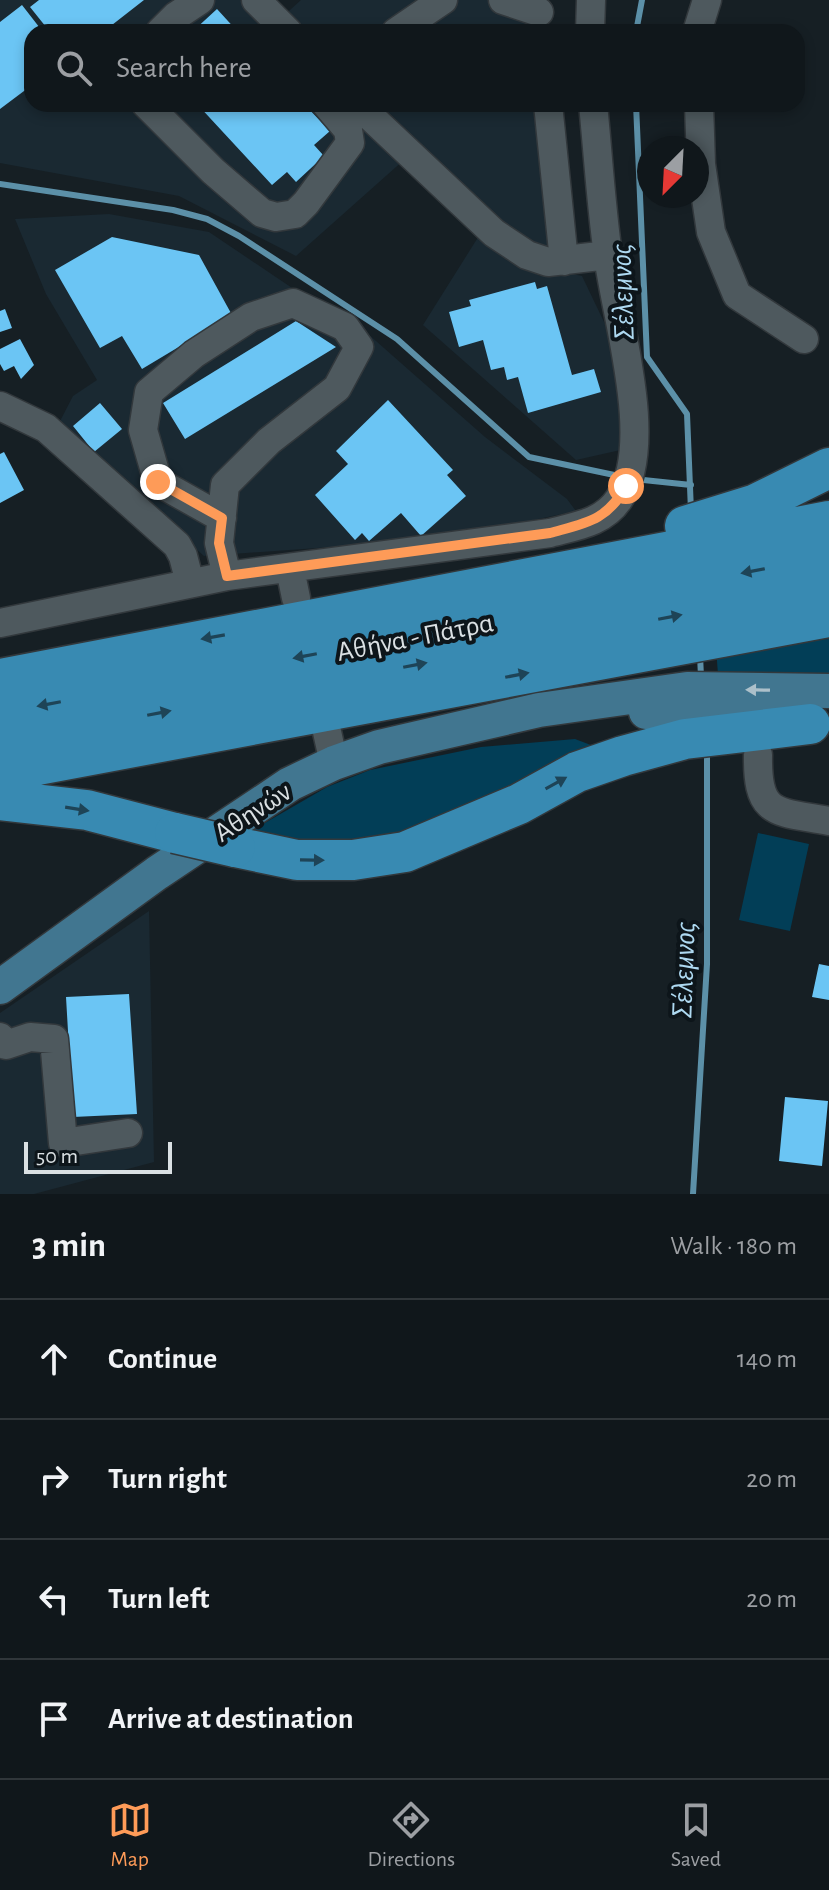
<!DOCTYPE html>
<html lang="en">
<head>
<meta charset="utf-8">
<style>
  body { margin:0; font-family:"Alegreya Sans",sans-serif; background:#1e2428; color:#f1f3f6 }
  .compass { position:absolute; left:637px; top:136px; width:72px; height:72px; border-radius:50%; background:#10171b; box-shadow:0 4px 12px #0003; rotate:204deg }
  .scale { position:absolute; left:24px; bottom:20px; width:148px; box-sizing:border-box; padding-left:8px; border:4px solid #dae0e3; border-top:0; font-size:22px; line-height:28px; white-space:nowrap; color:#dae0e3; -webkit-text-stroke:6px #0d151a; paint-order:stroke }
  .stop { position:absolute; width:24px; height:24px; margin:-18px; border:6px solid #fe9b58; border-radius:50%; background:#fff }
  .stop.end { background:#fe9b58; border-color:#fff; box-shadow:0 2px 8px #0008 }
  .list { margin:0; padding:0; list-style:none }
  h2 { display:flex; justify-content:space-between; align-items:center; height:104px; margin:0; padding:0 32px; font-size:34px }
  h2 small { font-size:26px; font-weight:400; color:#9c9fa3 }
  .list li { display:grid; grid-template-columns:52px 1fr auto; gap:24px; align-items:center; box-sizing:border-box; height:120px; padding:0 32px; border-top:2px solid #30363a }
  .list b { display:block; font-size:30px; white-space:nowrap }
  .list em { font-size:26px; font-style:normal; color:#9c9fa3 }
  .icon { flex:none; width:44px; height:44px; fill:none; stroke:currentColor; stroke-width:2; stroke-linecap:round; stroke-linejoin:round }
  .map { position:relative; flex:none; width:829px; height:1194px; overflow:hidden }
  .search { position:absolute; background:#10171b; box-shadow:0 4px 12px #0003; left:24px; right:24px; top:24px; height:88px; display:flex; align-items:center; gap:20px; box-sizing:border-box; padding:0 28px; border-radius:24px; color:#9c9fa3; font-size:30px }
  .sheet { height:584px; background:#10171b }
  nav { display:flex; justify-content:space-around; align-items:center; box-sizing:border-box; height:112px; border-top:2px solid #30363a; background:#10171b; font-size:22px; color:#9c9fa3 }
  nav a { display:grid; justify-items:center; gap:4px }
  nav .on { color:#fe9b58 }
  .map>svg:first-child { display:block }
</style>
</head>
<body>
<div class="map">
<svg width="829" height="1194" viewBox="0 0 829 1194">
  <rect width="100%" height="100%" fill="#161f24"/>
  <path fill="#1a2932" d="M0,0H240L271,32H32V104H346L405,159L296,256L179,196L0,163Z
    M301,0H525L527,32H291L279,20Z
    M367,104H535L556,254H542L488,217Z
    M109,214L209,232L301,294L351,319L485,437L567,499L576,511L445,539L204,556L58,425L73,396L97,380L46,294L15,219Z
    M482,231L521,265L540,276L568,273L582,276L615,345L625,449L576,460L423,325Z
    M149,911L154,1162L34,1194H0V1013Z"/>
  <path fill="#023e57" d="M829,629V680L718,675L716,647Z
    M575,739L604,750L462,813L357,847L237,839L327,787L370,770L481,747Z
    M758,833L809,844L790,931L739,920Z"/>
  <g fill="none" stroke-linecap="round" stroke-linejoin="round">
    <path stroke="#5c90a8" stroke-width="6" d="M636,32L642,0
      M636,104L647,357L687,414L691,511
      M0,184L173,210L207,219L239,236L397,339L529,457L619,476
      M634,479L691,485
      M700,655L701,677
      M693,1194L707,964V751"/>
  </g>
  <path fill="#6bc5f4" d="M39,0H144L103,32H50L30,7Z
    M22,5L43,32H32V85L0,109V22Z
    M217,9L238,32H192Z
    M197,104H304L330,131L314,145L324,156L296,182L287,172L272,185Z
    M421,104H438L427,112Z
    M112,237L199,255L232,315L142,369L122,336L100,348L55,270Z
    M535,282L537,289L547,286L572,375L594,369L601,392L528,413L518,377L507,380L504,367L491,370L483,340L459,347L449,312L471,306L469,300Z
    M5,309L12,328L0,332V311Z
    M296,321L336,347L185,439L163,403Z
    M20,339L34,365L21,379L14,366L4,371L0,364V349Z
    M388,400L453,470L447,475L466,496L421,536L401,513L369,541L362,533L355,540L315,495L348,464L336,451Z
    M100,403L122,429L94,452L73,426Z
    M4,452L24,490L0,503V454Z
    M819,964L829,966V1000L812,997Z
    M129,994L137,1114L73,1117L66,997Z
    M785,1097L828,1101L822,1166L779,1161Z"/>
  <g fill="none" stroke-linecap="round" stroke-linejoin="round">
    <g stroke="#32383c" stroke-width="31">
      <path id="minor" d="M256,0L288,32
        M503,0L539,12
        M160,32L176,16L200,0
        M396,32L443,0
        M590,32L591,0
        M697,32L707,0
        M146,104L213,171L262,213L276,217L295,214L306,203L350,143L348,130L326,104
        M357,104L494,233L527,255L548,262L608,255
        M548,104L564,261
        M699,104L701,164L711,232L737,295L804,339
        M0,406L46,428L177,545L183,556L190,583
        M222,518L158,482L143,430L149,392L194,354L251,317L293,303L345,327L359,347L337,388L269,441L225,485L219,543L227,576
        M290,569L296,598
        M0,623L227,576L550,533C576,526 603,523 619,499C656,444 616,319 608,255C601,205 598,154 593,104
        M325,723L334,763
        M758,755C757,817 776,811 829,821
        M0,1037L6,1045L30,1037L54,1039L63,1143L128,1133"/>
    </g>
    <g stroke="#32383c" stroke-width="37">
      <path id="major" d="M646,712L769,717
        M0,987L157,873L290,784L334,763L379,747L539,710L687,689L829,691"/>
    </g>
    <g stroke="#32383c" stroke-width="43">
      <path id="highway" d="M685,526L756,504L829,468
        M0,679L829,521
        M0,713L829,556
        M0,743L829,586
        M0,772L829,617
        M0,800L87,810L175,833
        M235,847L297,860H353L405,852L519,804L577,772L623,756L685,739L810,724"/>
    </g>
    <use href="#minor" stroke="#4e595e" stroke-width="28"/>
    <use href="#major" stroke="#417690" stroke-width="34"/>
    <use href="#highway" stroke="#388ab2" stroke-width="40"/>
    <g stroke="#32383c" stroke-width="43" stroke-linecap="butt">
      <path id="highway-bridge" d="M175,833L235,847"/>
    </g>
    <use href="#highway-bridge" stroke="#388ab2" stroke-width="40"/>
  </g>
  <defs><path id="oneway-solid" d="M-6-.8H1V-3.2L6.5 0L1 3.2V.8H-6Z" transform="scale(2)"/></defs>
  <g fill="#1e4457">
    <use href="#oneway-solid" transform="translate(753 571) rotate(169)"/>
    <use href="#oneway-solid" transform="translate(670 617) rotate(-11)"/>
    <use href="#oneway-solid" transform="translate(213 637) rotate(170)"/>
    <use href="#oneway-solid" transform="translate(305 656) rotate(169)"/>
    <use href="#oneway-solid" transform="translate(415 665) rotate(-11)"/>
    <use href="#oneway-solid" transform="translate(517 675) rotate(-11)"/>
    <use href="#oneway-solid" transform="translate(49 704) rotate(169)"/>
    <use href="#oneway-solid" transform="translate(159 713) rotate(-11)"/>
    <use href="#oneway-solid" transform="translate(556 783) rotate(-29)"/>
    <use href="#oneway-solid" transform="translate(77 809) rotate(9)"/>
    <use href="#oneway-solid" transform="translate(312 860) rotate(1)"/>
  </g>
  <use fill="#acc0ca" href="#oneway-solid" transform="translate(758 690) rotate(-179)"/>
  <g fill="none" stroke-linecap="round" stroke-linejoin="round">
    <path stroke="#fe9b58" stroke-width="10" d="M158,482L222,518L219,543L227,576L550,533C586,523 607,521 626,486"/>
  </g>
  <g text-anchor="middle" stroke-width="8" stroke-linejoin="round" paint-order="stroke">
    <g font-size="28" fill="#dae0e3" stroke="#0d151a">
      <text transform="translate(415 636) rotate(-11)" y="10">Αθήνα - Πάτρα</text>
      <text transform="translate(252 811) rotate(-33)" y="10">Αθηνών</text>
    </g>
    <g font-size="30" font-style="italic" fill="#aed9f1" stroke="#0d151a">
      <text transform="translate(622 292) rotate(-92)" y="10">Σέλεμνος</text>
      <text transform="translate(683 970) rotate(-88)" y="10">Σέλεμνος</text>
    </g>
  </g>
</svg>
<svg class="compass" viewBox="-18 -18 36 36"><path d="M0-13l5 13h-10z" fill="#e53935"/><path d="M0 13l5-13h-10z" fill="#9c9fa3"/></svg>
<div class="scale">50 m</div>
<div class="stop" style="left:626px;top:486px"></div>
<div class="stop end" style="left:158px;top:482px"></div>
<div class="search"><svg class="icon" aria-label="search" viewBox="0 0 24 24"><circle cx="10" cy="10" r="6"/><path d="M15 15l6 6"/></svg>Search here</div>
</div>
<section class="sheet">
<h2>3 min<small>Walk · 180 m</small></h2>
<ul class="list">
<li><svg class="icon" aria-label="ahead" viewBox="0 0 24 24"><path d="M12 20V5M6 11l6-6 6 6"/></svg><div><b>Continue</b></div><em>140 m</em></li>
<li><svg class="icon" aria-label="right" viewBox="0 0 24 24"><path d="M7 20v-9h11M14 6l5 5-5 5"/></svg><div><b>Turn right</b></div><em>20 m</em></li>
<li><svg class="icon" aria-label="left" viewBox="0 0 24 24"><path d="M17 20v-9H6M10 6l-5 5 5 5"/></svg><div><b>Turn left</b></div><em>20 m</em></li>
<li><svg class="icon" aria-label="arrive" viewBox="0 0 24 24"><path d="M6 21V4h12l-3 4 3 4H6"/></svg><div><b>Arrive at destination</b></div></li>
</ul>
</section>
<nav>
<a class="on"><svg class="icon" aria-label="map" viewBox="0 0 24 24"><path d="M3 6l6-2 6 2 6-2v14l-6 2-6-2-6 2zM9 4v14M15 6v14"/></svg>Map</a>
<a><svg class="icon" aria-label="directions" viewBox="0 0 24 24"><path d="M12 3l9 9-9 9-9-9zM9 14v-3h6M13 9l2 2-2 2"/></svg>Directions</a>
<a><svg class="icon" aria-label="saved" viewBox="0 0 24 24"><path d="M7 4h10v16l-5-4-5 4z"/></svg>Saved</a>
</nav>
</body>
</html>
